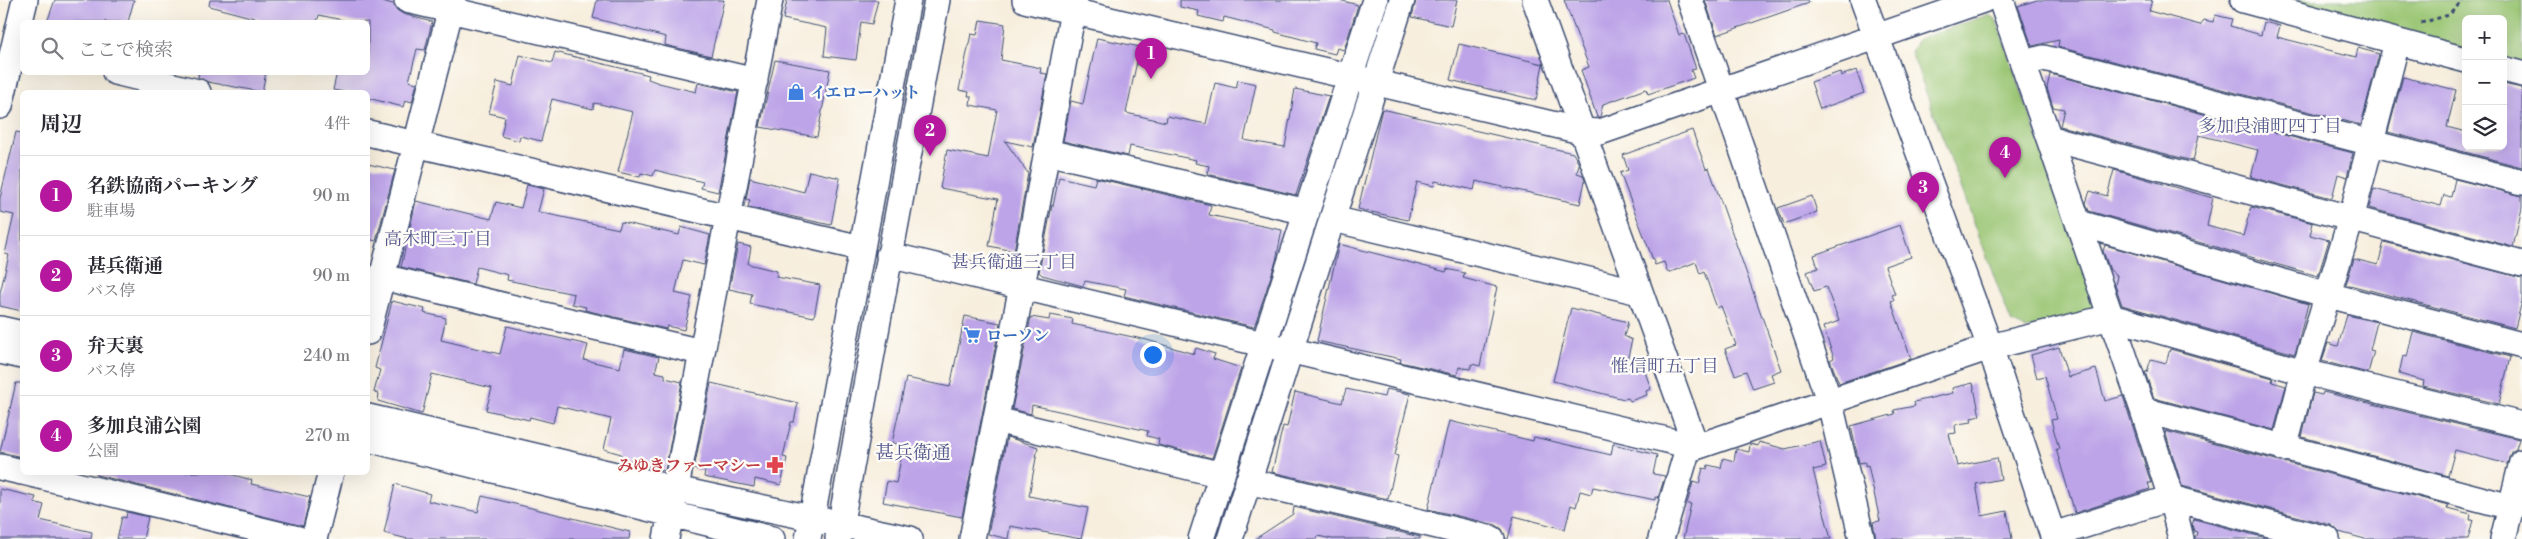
<!DOCTYPE html>
<html lang="ja">
<head>
<meta charset="utf-8">
<style>
  body { margin:0; font-family:"Libre Bodoni","Noto Serif JP",serif; background:#f7f7f7; color:#2b2b33 }
  .controls { position:absolute; right:15px; top:15px; display:grid; overflow:hidden; border-radius:8px; box-shadow:0 5px 20px #0002 }
  .controls button { width:45px; height:45px; display:grid; place-items:center; padding:0; border:0; border-bottom:1px solid #e1e1e2; background:#fff; color:#2b2b33; font:25px sans-serif }
  .you { position:absolute; left:1152px; top:354px; width:18px; height:18px; margin:-12px; border:4px solid #fff; border-radius:50%; background:#1a73e8; box-shadow:0 0 0 8px #1a73e833 }
  .badge { display:grid; place-items:center; width:32px; height:32px; border-radius:50%; background:#b5179e; color:#fff; font-size:16px; font-weight:700 }
  .pin { position:absolute; translate:-50% -41px; filter:drop-shadow(0 1px 2px #0008) }
  .pin::after { content:''; position:absolute; top:26px; width:18px; height:15px; background:inherit; clip-path:polygon(0 0,100% 0,50% 100%) }
  .list { margin:0; padding:0; list-style:none }
  h2 { display:flex; justify-content:space-between; align-items:center; height:65px; margin:0; padding:0 20px; font-size:21px }
  h2 small { font-size:16px; font-weight:400; color:#7c7c81 }
  .list li { display:grid; grid-template-columns:32px 1fr auto; gap:15px; align-items:center; box-sizing:border-box; height:80px; padding:0 20px; border-top:1px solid #e1e1e2 }
  .list b { display:block; font-size:19px; white-space:nowrap }
  .list p { margin:0; font-size:16px; white-space:nowrap; color:#7c7c81 }
  .list em { font-size:16px; font-style:normal; color:#7c7c81 }
  .icon { flex:none; width:28px; height:28px; fill:none; stroke:currentColor; stroke-width:2; stroke-linecap:round; stroke-linejoin:round }
  .map { position:relative; flex:none; width:2522px; height:539px; overflow:hidden }
  .search { position:absolute; background:#fff; box-shadow:0 5px 20px #0002; left:20px; top:20px; width:350px; height:55px; display:flex; align-items:center; gap:12px; box-sizing:border-box; padding:0 18px; border-radius:8px; color:#7c7c81; font-size:19px }
  .panel { position:absolute; background:#fff; box-shadow:0 5px 20px #0002; left:20px; top:90px; width:350px; height:385px; border-radius:8px }
  .map>svg:first-child { display:block }
</style>
</head>
<body>
<div class="map">
<svg width="2522" height="539" viewBox="0 0 2522 539">
  <rect width="100%" height="100%" fill="#fdfcf7"/>
  <filter id="ink" filterUnits="userSpaceOnUse"><feTurbulence type="fractalNoise" baseFrequency=".02" numOctaves="2"/><feDisplacementMap in="SourceGraphic" scale="10" xChannelSelector="R" yChannelSelector="G"/><feConvolveMatrix kernelMatrix="1 2 1 2 8 2 1 2 1" color-interpolation-filters="sRGB"/></filter>
  <filter id="wash" filterUnits="userSpaceOnUse"><feTurbulence type="fractalNoise" baseFrequency=".0096" numOctaves="4" result="noise"/><feDisplacementMap in="SourceGraphic" scale="20" xChannelSelector="R" yChannelSelector="G"/><feGaussianBlur stdDeviation="1.12" result="paint"/><feColorMatrix in="noise" values="0 0 0 0 0 0 0 0 0 0 0 0 0 0 0 0 0 1.4 0 .05"/><feComposite in="paint" operator="in"/></filter>
  <g filter="url(#wash)">
    <rect width="100%" height="100%" fill="#f7eedd"/>
    <path fill="#99c572" stroke="#5a7a68" d="M2278,0H2522V66L2503,61V19H2466V51Z
      M1988,15L1996,19L2096,305L2092,312L2026,329L2011,322L1911,52L1918,39Z"/>
    <path fill="#57b6d5" stroke="#39729a" d="M1268,364L1277,366L1224,539H1214Z"/>
    <g id="blocks">
      <path fill="#bda4e8" d="M55,0H134L128,22H47Z
        M210,0H378L393,4L397,10L403,14L432,22L425,50L417,49L409,81L417,83L412,102L405,100L403,107L368,98V92H344L333,90L337,72H368V22H352L319,15L317,22H262V20L209,6Z
        M597,0H724L711,56L665,45L666,37L593,18Z
        M787,0H878L872,24L861,22L856,60L824,56L827,28L783,19Z
        M1180,0H1339L1358,5L1344,50L1337,48L1335,54L1314,49L1316,43L1275,32V30L1224,17L1223,22L1198,16L1199,11L1180,7Z
        M1416,0H1457L1451,26L1412,17Z
        M1564,0H1667L1679,35L1684,34L1696,69L1691,70L1694,78L1648,94L1646,89L1603,104L1600,117H1597L1581,70L1589,67Z
        M1705,0H1808L1809,3L1717,35Z
        M2037,0H2152L2149,11L2200,25L2204,20L2213,22L2215,15L2232,19L2230,26L2261,35L2264,22L2280,26L2277,37L2356,57L2358,48L2379,54L2361,125L2058,47L2059,40L2032,46L2018,6Z
        M980,20L1005,24L1001,60L1041,68L1040,73L1047,74L1033,147L1005,141L1028,173L1014,251L989,246L998,199L940,188L947,150L988,158L997,110L970,105L971,96H968L969,92L959,90L971,34L977,35Z
        M1097,38L1140,47L1126,113L1166,122L1167,116L1206,124L1215,83L1236,88L1238,80L1256,84L1244,140L1285,147L1295,89L1329,96L1296,195L1207,174L1209,166L1195,163L1196,160L1130,146L1128,156L1063,141L1071,101L1083,104Z
        M1459,44L1543,64L1536,100L1450,80Z
        M555,52L649,75L648,79L659,83L696,92L698,83L738,92L718,192L701,188L703,182L655,170L653,176L641,173L640,177L618,172L633,112L600,104L594,103L593,109L552,99L541,141L520,136L519,141L501,136L505,117L489,113L497,82L513,86L520,55L552,63Z
        M775,60L830,70L817,137L760,127Z
        M1856,70L1864,93L1820,109L1811,82L1840,72L1841,76Z
        M199,72H266L262,92L208,82L198,77Z
        M2050,74L2353,153L2347,177L2338,174L2332,198L2251,177L2258,150L2199,135L2193,161L2060,126L2064,109L2053,107L2047,88Z
        M2403,77L2456,90L2447,127L2466,132V146H2503V84L2522,88V167L2388,132Z
        M1382,109L1573,153L1579,164L1577,173L1583,175L1585,181L1580,204L1476,181L1474,190L1435,181L1434,186L1417,182L1408,220L1358,209Z
        M1692,130L1706,169L1709,168L1781,370L1771,374L1774,382L1753,389L1746,371L1735,375L1725,349L1736,345L1721,306L1717,308L1704,272L1700,274L1696,262L1668,273L1664,262L1655,265L1620,173L1628,170L1623,155Z
        M16,132L22,133V311L0,306V293L9,255L5,254L14,215L0,212V198Z
        M368,164L395,170L376,241L368,239Z
        M2114,170L2213,198L2207,226L2243,236L2251,207L2313,223L2310,235L2329,240L2318,276L2089,211L2086,203L2090,191L2107,196Z
        M809,171L840,178L831,225L748,207L750,200L746,199L750,178L804,192Z
        M1059,177L1094,185L1096,178L1211,205L1209,215L1282,230L1276,261L1254,327L1124,296L1126,289L1085,281L1083,286L1042,275L1039,272L1052,205L1053,206Z
        M2455,179L2522,196V208L2513,247L2369,208L2374,189L2441,206L2444,195L2451,197Z
        M527,185L544,189L538,212L619,229L621,222L679,235L681,227L710,235L704,265L683,260L675,293L692,297L684,330L667,326L666,329L585,310L586,307L572,304L574,294L507,280L508,275L477,267L473,284L401,267L416,201L491,219L496,202L521,208Z
        M1812,196L1817,212L1784,224L1778,208Z
        M1900,225L1911,257L1885,266L1895,294L1892,295L1894,300L1891,301L1911,359L1839,383L1830,360L1834,358L1823,327L1839,321L1826,287L1814,291L1807,272L1818,268L1814,255Z
        M2384,242L2522,278V301L2515,328L2346,284L2354,259L2378,265Z
        M738,244L751,247L748,264L777,271L776,277L820,285L814,317L750,304L752,294L729,289Z
        M1339,244L1446,272L1447,269L1465,273L1463,278L1497,287L1480,366L1472,364L1470,369L1459,367L1457,375L1400,362L1401,359L1317,341Z
        M2105,245L2308,304L2295,354L2122,305L2115,285L2117,276L2110,270L2103,251Z
        M392,301L425,309L424,313L446,318L441,340L500,354L507,326L588,345L584,360L620,368L624,349L659,357L655,372L665,374V378L682,382L665,471L637,464V462L620,458L621,454L604,449L611,419L557,406L553,423L530,417L529,420L486,410L492,388L432,374L422,414L378,401L379,394L374,392L380,370L375,368Z
        M1571,308L1628,322L1624,336L1632,340L1625,369L1642,363L1651,389L1646,391L1647,395L1630,401L1628,398L1624,399L1553,381Z
        M1050,315L1073,319L1072,324L1147,340L1194,354L1196,348L1215,354L1213,359L1241,368L1212,458L1158,445L1159,439L1147,436L1148,431L1032,405L1031,414L1012,409L1031,317L1049,320Z
        M2347,315L2377,322L2370,350L2374,351L2368,373L2322,361L2328,343L2338,346Z
        M965,316L1000,323L962,517L883,502L887,481L896,483L904,445L892,443L906,378L950,387Z
        M2413,332L2510,357L2499,404L2423,386L2424,381L2399,374L2403,356L2407,357Z
        M2059,347L2068,377L2096,369L2105,401L2123,396L2151,483H2148L2150,489L2075,513L2056,449H2059L2051,420L2057,419L2045,376L2037,378L2031,355Z
        M2170,349L2273,378L2272,382L2286,386L2274,430L2154,398L2145,372H2147L2151,359L2166,363Z
        M16,383H22V457L0,452Z
        M711,383L798,403L794,422H791L783,457L787,458L781,485L755,479L754,487L704,477L705,471L694,469Z
        M1973,383L1980,416L1971,418L1972,422L1957,424L1955,426L1956,433L1949,434L1957,466L1997,458L2001,479L1976,484L1982,516L2007,511L2012,539H1876L1873,522L1880,521L1868,465L1865,466V462L1859,463L1851,426L1895,414L1894,410L1915,406L1914,402L1953,393L1952,388Z
        M1346,389L1384,397L1386,389L1410,394L1395,455L1398,456L1388,499L1272,472L1283,426L1287,427L1295,392L1342,403Z
        M2323,392L2519,439L2516,449L2511,452L2507,464L2455,450L2448,476L2302,437L2313,393L2322,395Z
        M1449,421L1533,441L1534,437L1611,455L1613,444L1657,455L1653,474L1665,476L1658,498L1655,497V500L1593,487L1591,494L1580,491L1576,507L1571,505L1565,529L1514,516L1508,539H1506L1502,529L1496,525L1428,509Z
        M2165,431L2448,505L2447,508L2471,514L2470,520H2473L2468,539H2365L2339,532L2331,525L2182,486Z
        M1007,437L1038,447L1029,496L1088,508L1081,539L1010,526L1008,539L988,534Z
        M1820,441L1826,467L1813,470L1831,539H1683L1691,504H1687L1693,482L1699,484L1703,468L1707,469L1708,465L1721,468L1723,458L1734,461L1736,449L1749,452L1750,444L1758,446L1759,442L1785,449Z
        M97,472H222L252,480L251,484L310,497L303,526L97,475Z
        M395,484L430,494L428,501L478,512L482,496L630,532L629,539H408L384,533Z
        M0,489L36,497L34,502L44,505L40,520L92,532L91,539H0Z
        M1294,507L1420,537V539H1332L1318,536L1317,539H1255L1293,514Z
        M127,512L148,517L143,539H117L122,517L126,518Z
        M2194,519L2270,539H2195L2197,532L2194,531L2192,525Z"/>
    </g>
  </g>
  <g filter="url(#ink)">
    <use href="#blocks" fill-opacity="0" stroke="#3c4c71" stroke-width="1"/>
    <g fill="none" stroke-linecap="round" stroke-linejoin="round">
      <g stroke="#3c4c71" stroke-width="28">
        <path id="minor" d="M407,0L755,81
          M1025,0L1581,131L1600,132L1983,0
          M1535,0L1696,447
          M1690,0L1830,403L1862,539
          M1863,0L1990,347L2054,539
          M2001,0L2143,410L2171,498L2181,539
          M2243,0L2466,60
          M2023,63L2044,58L2522,182
          M2503,69L2522,74
          M115,72L198,92
          M0,106L25,0
          M368,133L861,248
          M2049,138L2522,264
          M1047,152L1307,212
          M1333,219L1639,292
          M2079,223L2328,295L2522,345
          M889,255L1696,447L1990,347L2111,317L2304,372L2522,425
          M382,277L701,352
          M0,329L22,334
          M368,332L453,0
          M0,351L22,356
          M2143,410L2511,507
          M368,417L675,489L910,539
          M996,420L1222,475
          M368,439L772,539
          M2284,449L2304,372L2351,219L2397,42
          M0,467L22,472
          M23,472L298,539
          M1248,481L1492,539
          M2053,535L2171,498L2327,539
          M838,538L937,0
          M314,539L331,472
          M666,539L770,0
          M808,539L908,0
          M972,539L1022,286L1075,0
          M1201,539L1375,0
          M1230,539L1402,0
          M1661,539L1689,445
          M2503,539L2522,462"/>
      </g>
      <path stroke="#3c4c71" stroke-width="3" stroke-dasharray="4 4" stroke-linecap="butt" d="M2421,23L2449,15L2463,0"/>
      <use href="#minor" stroke="#fff" stroke-width="25"/>
    </g>
  </g>
  <defs>
    <g id="shop-bare" transform="scale(1.35)"><path d="M-5-2.5h2.3a2.7 3.5 0 0 1 5.4 0H5L5.5 6h-11ZM-1.5-2.5h3a1.5 2.3 0 0 0-3 0Z" fill="#3f7fe0" stroke="#fdfcf7" stroke-width="2.5" paint-order="stroke"/></g>
    <g id="supermarket-bare" transform="scale(1.35)"><path d="M-6-5.5h2.5l.6 2H6L4.5 2H-2.5L-4.4-4H-6ZM-1.5 3.2a1.3 1.3 0 1 0 .1 0ZM3 3.2a1.3 1.3 0 1 0 .1 0Z" fill="#3f7fe0" stroke="#fdfcf7" stroke-width="2.5" paint-order="stroke"/></g>
    <g id="pharmacy-bare" transform="scale(1.35)"><path d="M-2-6h4v4h4v4h-4v4h-4v-4h-4v-4h4Z" fill="#e0444e" stroke="#fdfcf7" stroke-width="2.5" paint-order="stroke"/></g>
  </defs>
  <g fill-rule="evenodd">
    <use href="#shop-bare" x="796" y="92"/>
    <use href="#supermarket-bare" x="972" y="335"/>
    <use href="#pharmacy-bare" x="775" y="465"/>
  </g>
  <g text-anchor="middle" stroke-width="4.5" stroke-linejoin="round" paint-order="stroke">
    <g font-size="16" font-weight="bold" fill="#366cbe" stroke="#fdfcf7" text-anchor="start">
      <text x="810" y="98">イエローハット</text>
      <text x="986" y="341">ローソン</text>
    </g>
    <g font-size="16" font-weight="bold" fill="#be3a42" stroke="#fdfcf7" text-anchor="end">
      <text x="761" y="471">みゆきファーマシー</text>
    </g>
    <g font-size="18" fill="#54588e" stroke="#fdfcf7">
      <text x="2270" y="132">多加良浦町四丁目</text>
      <text x="438" y="245">高木町三丁目</text>
      <text x="1014" y="268">甚兵衛通三丁目</text>
      <text x="1665" y="372">惟信町五丁目</text>
    </g>
    <g font-size="19" fill="#54588e" stroke="#fdfcf7">
      <text x="913" y="459">甚兵衛通</text>
    </g>
  </g>
</svg>
<div class="controls">
<button>+</button>
<button>−</button>
<button><svg class="icon" aria-label="layers" viewBox="0 0 24 24"><path d="M12 4l9 5-9 5-9-5zM3 14l9 5 9-5"/></svg></button>
</div>
<div class="you"></div>
<div class="pin badge" style="left:1151px;top:79px">1</div>
<div class="pin badge" style="left:930px;top:156px">2</div>
<div class="pin badge" style="left:1923px;top:213px">3</div>
<div class="pin badge" style="left:2005px;top:178px">4</div>
<div class="search"><svg class="icon" aria-label="search" viewBox="0 0 24 24"><circle cx="10" cy="10" r="6"/><path d="M15 15l6 6"/></svg>ここで検索</div>
<section class="panel">
<h2>周辺<small>4件</small></h2>
<ul class="list">
<li><span class="badge">1</span><div><b>名鉄協商パーキング</b><p>駐車場</p></div><em>90 m</em></li>
<li><span class="badge">2</span><div><b>甚兵衛通</b><p>バス停</p></div><em>90 m</em></li>
<li><span class="badge">3</span><div><b>弁天裏</b><p>バス停</p></div><em>240 m</em></li>
<li><span class="badge">4</span><div><b>多加良浦公園</b><p>公園</p></div><em>270 m</em></li>
</ul>
</section>
</div>
</body>
</html>
